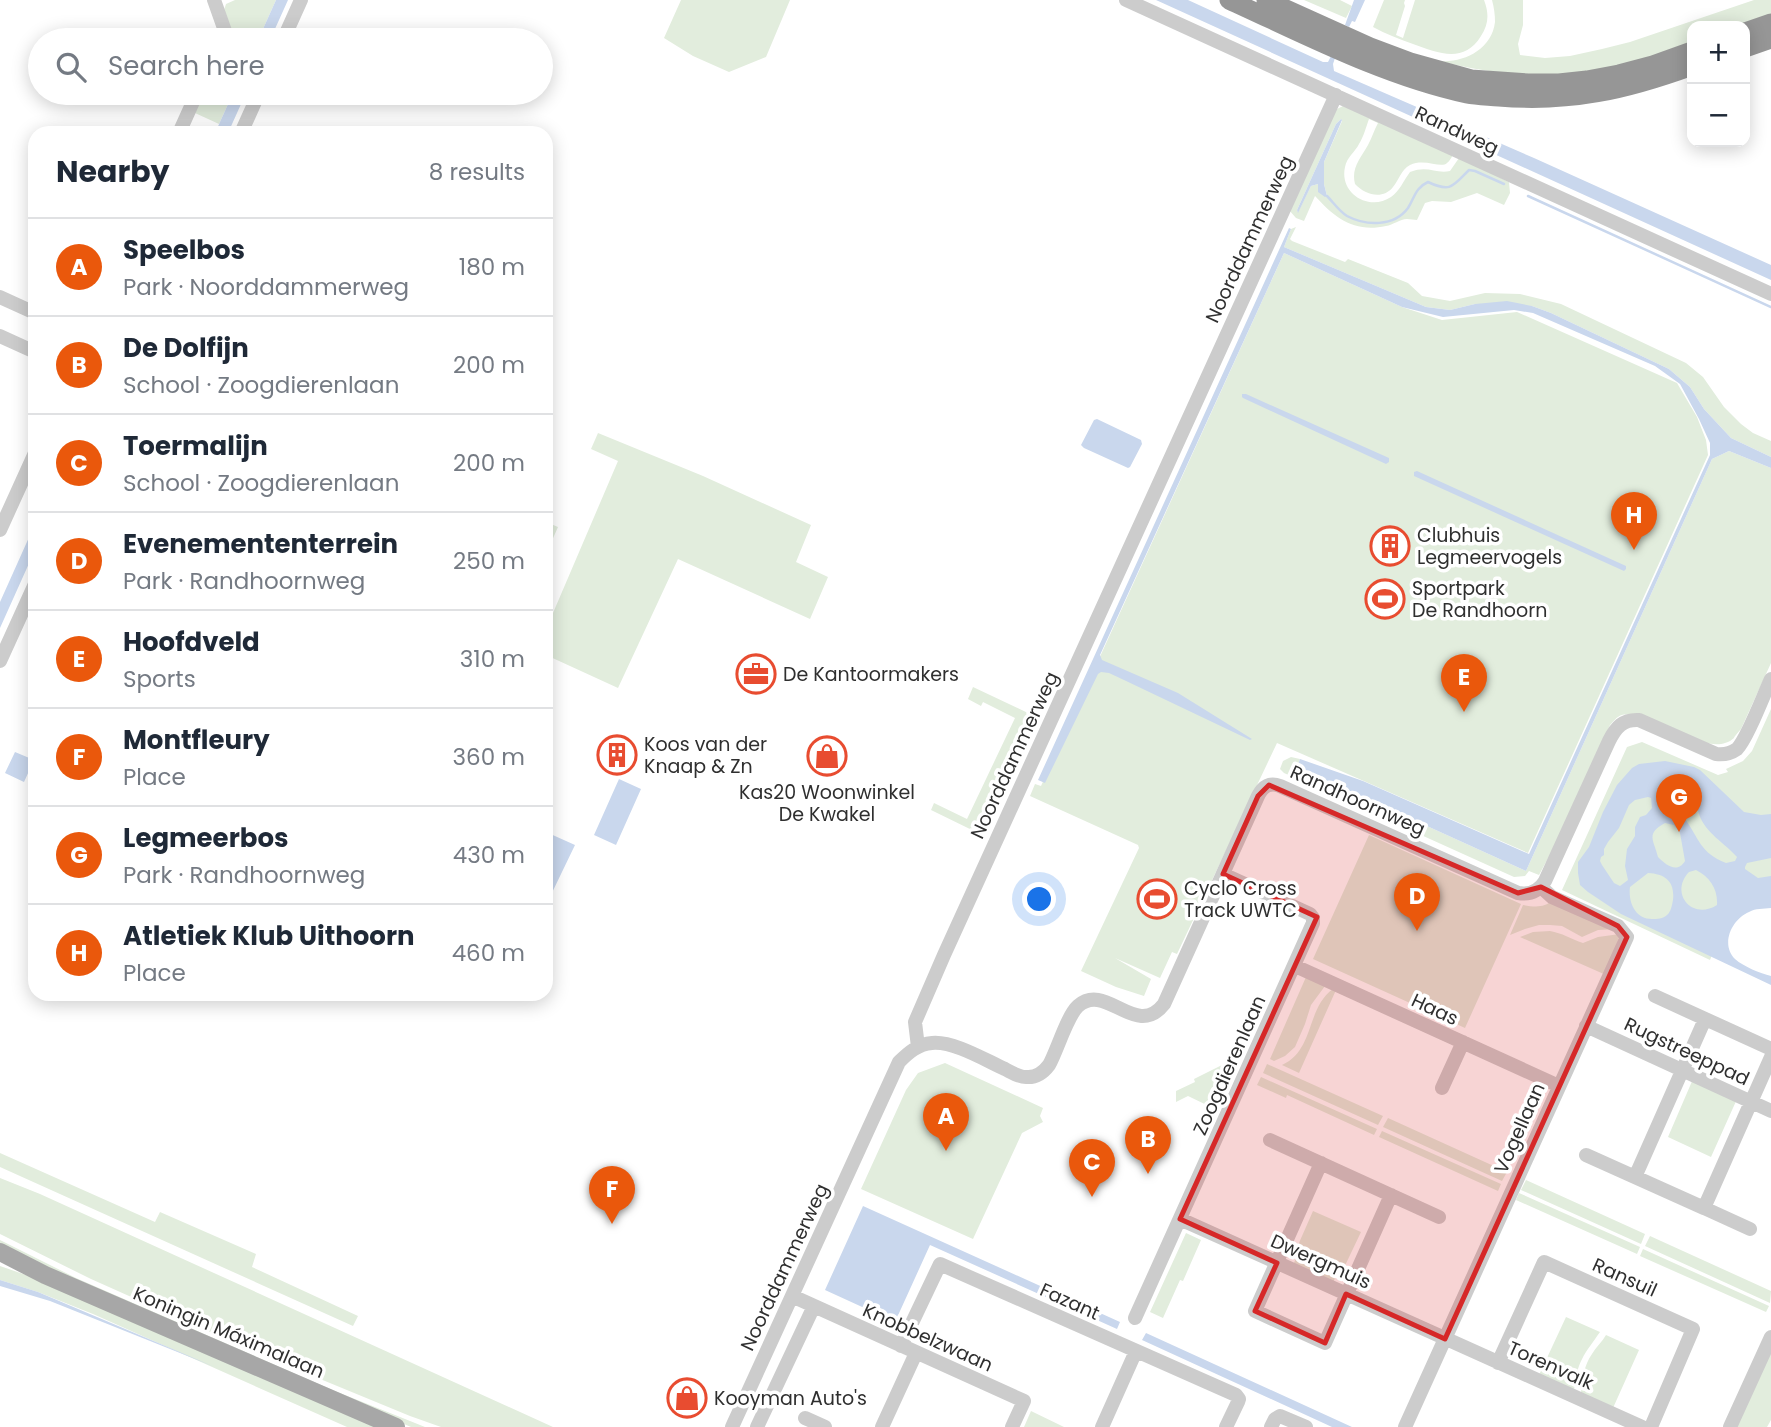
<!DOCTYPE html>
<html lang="en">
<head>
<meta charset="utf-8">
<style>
  body { margin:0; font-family:Poppins,sans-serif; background:#f2f2f3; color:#1f2937 }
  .controls { position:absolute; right:21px; top:21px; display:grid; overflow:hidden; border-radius:14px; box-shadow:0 4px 18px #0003 }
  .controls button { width:63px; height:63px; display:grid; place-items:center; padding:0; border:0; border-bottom:2px solid #e0e1e3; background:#fff; color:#1f2937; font:35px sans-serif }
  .you { position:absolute; left:1040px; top:900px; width:24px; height:24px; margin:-18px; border:5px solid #fff; border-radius:50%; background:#1a73e8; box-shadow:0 0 0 10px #1a73e833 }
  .badge { display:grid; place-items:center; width:46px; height:46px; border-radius:50%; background:#ea580c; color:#fff; font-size:23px; font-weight:700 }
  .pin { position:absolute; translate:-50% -58px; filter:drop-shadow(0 2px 4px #0008) }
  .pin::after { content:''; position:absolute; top:37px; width:24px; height:21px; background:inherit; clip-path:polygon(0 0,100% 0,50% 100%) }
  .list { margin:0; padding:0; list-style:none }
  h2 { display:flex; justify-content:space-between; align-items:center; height:91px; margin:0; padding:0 28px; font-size:30px }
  h2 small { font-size:23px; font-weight:400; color:#747a83 }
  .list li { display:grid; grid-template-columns:46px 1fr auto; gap:21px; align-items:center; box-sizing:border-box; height:98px; padding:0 28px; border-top:2px solid #e0e1e3 }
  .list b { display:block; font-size:26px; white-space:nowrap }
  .list p { margin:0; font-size:23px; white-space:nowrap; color:#747a83 }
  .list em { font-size:23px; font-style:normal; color:#747a83 }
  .icon { flex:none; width:38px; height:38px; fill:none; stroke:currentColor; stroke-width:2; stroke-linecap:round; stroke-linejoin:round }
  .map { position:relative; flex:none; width:1771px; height:1427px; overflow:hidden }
  .search { position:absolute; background:#fff; box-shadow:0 4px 18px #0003; left:28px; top:28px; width:525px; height:77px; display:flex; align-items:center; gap:18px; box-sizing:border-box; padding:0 24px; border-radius:38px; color:#747a83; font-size:26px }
  .panel { position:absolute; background:#fff; box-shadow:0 4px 18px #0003; left:28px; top:126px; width:525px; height:875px; border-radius:21px }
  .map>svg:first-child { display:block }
</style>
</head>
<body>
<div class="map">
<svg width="1771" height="1427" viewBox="0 0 1771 1427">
  <rect width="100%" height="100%" fill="#fff"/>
  <path fill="#e2eddd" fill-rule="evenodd" d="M235,0H276L258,40H228L224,10L226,4Z
    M681,0H790L766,57L729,72L693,56L664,38Z
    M1304,0H1340L1352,6L1346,18Z
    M1384,0H1405L1404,3L1405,6L1396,35L1403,38L1415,0H1484C1489,13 1489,24 1481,36C1464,64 1438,53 1413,44C1399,39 1386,34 1373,27Z
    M1492,0H1523V25L1518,44L1520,55L1545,58L1570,56L1602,49L1630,42L1754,0H1771V16L1743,26H1692V44C1674,50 1655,58 1636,63C1572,80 1504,78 1440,61C1464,63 1492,49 1495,22C1495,15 1494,7 1492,0Z
    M204,93H233L219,124L195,113Z
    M1343,106L1454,154C1451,157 1450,161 1447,163C1441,169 1425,158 1410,165C1401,170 1399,180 1393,187C1383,200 1365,195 1355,184C1351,168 1360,159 1368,145C1372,138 1374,130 1378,123L1369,119C1366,127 1364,136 1359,144C1355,152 1347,157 1345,167C1339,193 1369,212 1391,197C1399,192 1404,180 1410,172C1428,165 1435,174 1450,171L1459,158L1509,182L1510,193L1504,205L1477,193L1451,202L1432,201L1425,203L1417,220C1414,220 1410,219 1407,219C1400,219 1393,225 1386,226C1354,233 1335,218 1315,196L1304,221L1296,218L1289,210L1333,111ZM1341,119L1342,121L1324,162V184L1327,196L1318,184L1311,186L1298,212L1297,210L1336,124Z
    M1296,227L1290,239L1292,241L1345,262L1348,259L1408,283L1422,296L1450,301L1485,293L1520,294L1561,304L1686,363L1703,377L1724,407L1741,424L1753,433L1771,441V457L1731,438L1704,409L1690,387L1669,369L1551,313L1532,306L1475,304L1450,310L1426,307L1284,247L1291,229Z
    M1284,253L1402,307L1442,320L1517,312L1677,383L1697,417L1706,440L1708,455L1528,853L1277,743L1177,954L1172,952L1160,978L1115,958L1151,979L1144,996L1116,987L1081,971L1139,848L1138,845L1030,796L1035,784L1041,786Z
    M598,433L703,476L811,525L796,562L828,577L810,619L678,559L618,688L546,655V611L553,613L618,461L591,449Z
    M1729,451L1771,468V663L1741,729C1740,730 1734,737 1734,738C1705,764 1642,700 1618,717C1616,718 1611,724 1610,725L1555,845L1539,875L1529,871L1525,876L1514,877L1284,773L1280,769L1283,761L1291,757L1300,759L1297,767L1526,871L1712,459Z
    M546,522L558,527L546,554Z
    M973,687L1028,713L974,831L931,810L934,803L967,819L1015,718L983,702L981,706L968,699Z
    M1771,709V899L1727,918L1710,960L1562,890L1627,747L1642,742L1718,775L1728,772L1726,769L1743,761L1752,751Z
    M1369,835L1521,904L1465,1028L1313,959Z
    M1553,900L1618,929L1598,930L1582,937L1562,926L1550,925H1539L1525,929L1510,935L1523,905C1535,907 1544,908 1553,900Z
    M1550,931C1562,933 1571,939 1583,943L1598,937L1620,934L1606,975L1520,937L1533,932Z
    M1306,977L1325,986L1311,1005L1305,1024L1295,1047L1285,1056L1274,1061L1270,1059Z
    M1333,989L1336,990L1299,1073L1282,1065C1315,1050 1306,1008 1333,989Z
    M945,1063L1043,1108L1040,1116L1043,1122L1022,1133L973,1239L861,1189L906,1090L918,1073Z
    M1226,1063L1237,1068L1217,1110L1188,1096L1176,1102V1091L1195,1082L1194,1079Z
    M1267,1064L1383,1116L1378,1125L1263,1073Z
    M1261,1077L1377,1129L1374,1135L1287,1095L1286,1098L1257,1085Z
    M1693,1079L1737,1099L1711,1157L1668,1137Z
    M1388,1118L1507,1172L1502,1181L1383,1127Z
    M1382,1131L1501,1184L1498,1191L1379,1137Z
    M0,1153L155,1222L160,1212L256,1254L252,1267L358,1316L353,1326L0,1167Z
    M0,1178L40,1194L553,1427H441L410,1416L250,1350L91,1279L0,1234Z
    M1526,1180L1645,1234L1641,1244L1521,1190Z
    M1519,1193L1640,1247L1637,1254L1516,1200Z
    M1313,1211L1361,1232L1341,1274L1333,1271L1331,1276L1335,1278L1333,1283L1293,1265L1298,1254L1295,1252Z
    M1186,1233L1201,1240L1183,1281L1180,1280L1163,1318L1150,1312Z
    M1650,1236L1771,1291L1770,1303L1645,1246Z
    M0,1240L76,1278L335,1391L425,1427H411L0,1249Z
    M1643,1249L1769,1306L1766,1312L1640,1256Z
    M0,1266L52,1284L381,1427H347L93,1314L38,1292L0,1280Z
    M1566,1317L1600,1332C1584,1355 1577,1361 1574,1391L1539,1375Z
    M1606,1335L1639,1350L1613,1408L1581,1393C1582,1380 1584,1365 1592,1354C1596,1347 1602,1342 1606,1335Z
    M1771,1336V1420L1767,1427H1730Z
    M1031,1411L1064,1427H1024Z"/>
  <path fill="#c9d7ed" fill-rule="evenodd" d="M276,0H288L270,40H258Z
    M1156,0H1188L1323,62H1328L1331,56L1335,58L1333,64L1334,71L1534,158L1771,265V280Z
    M1354,0H1365L1355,22L1352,21L1349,27L1345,25Z
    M233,93H246L228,133H215Z
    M1341,119L1342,120L1324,162V184L1327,196L1325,197L1318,192V184L1311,186L1298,213L1297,210L1336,124Z
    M1289,228L1291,229L1284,247L1426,307L1450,310L1475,304L1507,301L1532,306L1551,313L1669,369L1690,387L1704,409L1731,438L1771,457V468L1729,451L1712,459L1526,871L1297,767L1300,759L1363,781L1529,854L1710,455V443L1699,419L1680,384L1655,366L1533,313L1514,310L1443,317L1402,307L1284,253L1100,655L1102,660L1178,693L1252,739L1250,740L1124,680L1109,673L1101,672L1098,674L1045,783L1038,780Z
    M1242,394H1246L1389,458V462L1386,464L1243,398L1242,397Z
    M1097,419L1141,440L1142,444L1130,467L1128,468L1084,448L1081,445L1094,420Z
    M1417,471L1626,566V569L1624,571L1414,476V472Z
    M35,524V550L0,628V602Z
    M15,752L34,760L24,782L5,773Z
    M1665,761L1694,767L1700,770L1744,812L1761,815L1771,814V858L1747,863L1745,867V869L1758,878L1771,876V908C1763,909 1756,908 1749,912C1732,919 1720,944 1735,959C1744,967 1760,973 1771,976V985L1621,914L1588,892L1580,885L1578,873V862L1589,847L1603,812L1617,785L1632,768L1639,764ZM1679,780H1685L1696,785C1698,795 1696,805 1699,814C1705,833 1725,843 1737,857L1735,861L1726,863C1700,853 1699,838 1685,819C1680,812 1671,813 1667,806C1659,796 1669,783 1679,780ZM1648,797L1651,798L1652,808L1646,815L1640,817L1635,827V836L1627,849L1625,866L1628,880L1620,886L1614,883L1602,865L1600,861L1601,857L1604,855V849L1608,842L1619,828L1629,805L1635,800ZM1665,823L1674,825L1680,833L1685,861C1677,874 1666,865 1658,857C1654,840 1645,834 1665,823ZM1696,870C1710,877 1718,889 1717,905C1692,921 1669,893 1689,872ZM1648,873C1666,874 1675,882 1673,900C1672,905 1671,912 1667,915C1663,919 1657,919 1652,919C1635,919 1628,902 1630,887Z
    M619,779L641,789L616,845L594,835Z
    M546,832L575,845L548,901L546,900Z
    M863,1206L1120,1322L1117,1329L930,1245L895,1322L825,1290Z
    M0,1280L38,1292L215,1367L50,1301L0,1286Z
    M1146,1333L1352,1427H1332L1142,1340Z"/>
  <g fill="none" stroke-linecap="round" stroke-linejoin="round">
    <path stroke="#c9d7ed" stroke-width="2.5" d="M1327,196C1333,202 1339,211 1347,216C1366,226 1394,227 1408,208C1415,197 1415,188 1428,182C1451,193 1453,186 1469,170L1475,171L1504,184
      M1528,196L1771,307"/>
    <path stroke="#ccc" stroke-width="14" d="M214,0L225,31L221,40
      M1126,0L1771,294
      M283,40L301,0
      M179,133L197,93
      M241,133L259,93
      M0,297L35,313
      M0,336L35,352
      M0,530L35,453
      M0,661L35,584
      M1295,966L1559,1086
      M1655,996L1771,1049
      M1705,1019L1635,1177L1704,1208L1771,1057
      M1586,1026L1771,1111
      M918,1047L915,1022L944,955L1336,95
      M1442,1088L1463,1042
      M1270,1140L1439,1217
      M1586,1155L1635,1177
      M1321,1163L1255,1311L1325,1343L1391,1195
      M1704,1208L1750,1229
      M1180,1219L1642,1427
      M792,1296L1024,1401L1012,1427
      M1135,1318L1313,923V918L1310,914L1223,874
      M901,1346L940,1264L1236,1395L1239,1399L1238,1402L1226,1427
      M1498,1363L1544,1262L1693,1329L1651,1427
      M805,1418L825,1427
      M732,1427L899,1062C908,1053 918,1044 932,1043C954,1041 985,1060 1005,1069C1011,1072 1018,1077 1026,1077C1036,1078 1043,1073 1049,1065C1057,1051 1067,1016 1078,1006C1106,981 1136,1040 1164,1004L1258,796C1263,786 1270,782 1280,786L1518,893C1530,895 1539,891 1545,881L1609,741C1616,727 1623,719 1639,720L1716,754C1724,755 1730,754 1737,749C1747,739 1764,694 1771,679
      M757,1427L814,1306
      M882,1427L916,1353
      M1102,1427L1136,1351
      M1271,1427L1275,1419L1280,1416L1306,1427
      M1405,1427L1627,937L1618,926L1552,897L1541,887
      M1730,1427L1771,1337"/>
    <path stroke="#a7a7a7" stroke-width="18" d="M0,1252L45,1275L396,1427"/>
    <path stroke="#969696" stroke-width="19" d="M1229,0C1306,35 1384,76 1467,94C1477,96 1488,96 1499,97C1570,103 1626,90 1692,66
      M1266,0L1370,47L1410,62L1471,79L1528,83H1559L1587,80L1619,74L1653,65L1692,51
      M1745,32L1771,23
      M1745,48L1771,39"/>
  </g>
  <path fill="#d62828" fill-opacity="0.2" stroke="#d62828" stroke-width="5" stroke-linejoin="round" d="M1269,785L1518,893L1541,887L1618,926L1627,937L1445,1339L1346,1294L1325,1343L1255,1311L1277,1263L1180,1219L1317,917L1223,874L1258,796Z"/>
  <defs>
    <g id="building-ring" transform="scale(2.0125)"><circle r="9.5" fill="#fff" stroke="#e84c30" stroke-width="1.5"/><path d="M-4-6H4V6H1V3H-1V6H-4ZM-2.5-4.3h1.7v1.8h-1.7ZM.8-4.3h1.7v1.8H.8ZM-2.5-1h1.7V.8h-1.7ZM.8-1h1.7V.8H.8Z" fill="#e84c30"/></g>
    <g id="stadium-ring" transform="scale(2.0125)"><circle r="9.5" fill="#fff" stroke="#e84c30" stroke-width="1.5"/><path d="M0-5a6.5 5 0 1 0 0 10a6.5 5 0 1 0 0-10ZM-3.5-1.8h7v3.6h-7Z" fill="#e84c30"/></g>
    <g id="office-ring" transform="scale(2.0125)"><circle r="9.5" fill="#fff" stroke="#e84c30" stroke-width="1.5"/><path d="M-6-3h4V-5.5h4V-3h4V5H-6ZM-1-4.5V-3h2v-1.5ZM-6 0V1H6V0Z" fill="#e84c30"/></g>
    <g id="shop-ring" transform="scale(2.0125)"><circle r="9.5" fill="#fff" stroke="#e84c30" stroke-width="1.5"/><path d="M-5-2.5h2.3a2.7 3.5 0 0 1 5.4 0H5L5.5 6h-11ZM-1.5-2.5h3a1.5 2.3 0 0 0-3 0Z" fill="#e84c30"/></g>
  </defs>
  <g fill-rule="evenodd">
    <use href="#building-ring" x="1390" y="546"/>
    <use href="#stadium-ring" x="1385" y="599"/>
    <use href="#office-ring" x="756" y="674"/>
    <use href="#building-ring" x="617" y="755"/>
    <use href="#shop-ring" x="827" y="756"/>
    <use href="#stadium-ring" x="1157" y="899"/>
    <use href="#shop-ring" x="687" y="1398"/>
  </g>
  <g text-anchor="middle" stroke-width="7" stroke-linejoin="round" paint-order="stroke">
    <g font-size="19" fill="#2f2f2f" stroke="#fff">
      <text transform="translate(1457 130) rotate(25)" y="7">Randweg</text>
      <text transform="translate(1249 239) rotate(-65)" y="7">Noorddammerweg</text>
      <text transform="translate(1014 755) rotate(-65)" y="7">Noorddammerweg</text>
      <text transform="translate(1358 800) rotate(24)" y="7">Randhoornweg</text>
      <text transform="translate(1435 1009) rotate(25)" y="7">Haas</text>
      <text transform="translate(1687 1051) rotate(25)" y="7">Rugstreeppad</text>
      <text transform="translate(1229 1065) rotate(-66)" y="7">Zoogdierenlaan</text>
      <text transform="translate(1519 1128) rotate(-66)" y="7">Vogellaan</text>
      <text transform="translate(1321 1261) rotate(24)" y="7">Dwergmuis</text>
      <text transform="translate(784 1267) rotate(-65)" y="7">Noorddammerweg</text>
      <text transform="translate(1625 1277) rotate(24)" y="7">Ransuil</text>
      <text transform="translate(1070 1301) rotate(24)" y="7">Fazant</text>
      <text transform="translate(229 1332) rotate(23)" y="7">Koningin Máximalaan</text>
      <text transform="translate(928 1337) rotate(24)" y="7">Knobbelzwaan</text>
      <text transform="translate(1551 1365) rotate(24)" y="7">Torenvalk</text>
    </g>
    <g font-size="19" fill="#2f2f2f" stroke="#fff" text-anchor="start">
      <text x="1417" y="542">Clubhuis<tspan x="1417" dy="22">Legmeervogels</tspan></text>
      <text x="1412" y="595">Sportpark<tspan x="1412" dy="22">De Randhoorn</tspan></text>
      <text x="783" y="681">De Kantoormakers</text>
      <text x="644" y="751">Koos van der<tspan x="644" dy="22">Knaap &amp; Zn</tspan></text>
      <text x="827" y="799" text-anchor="middle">Kas20 Woonwinkel<tspan x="827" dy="22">De Kwakel</tspan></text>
      <text x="1184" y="895">Cyclo Cross<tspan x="1184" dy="22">Track UWTC</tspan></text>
      <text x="714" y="1405">Kooyman Auto's</text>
    </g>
  </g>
</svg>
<div class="controls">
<button>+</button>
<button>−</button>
</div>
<div class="you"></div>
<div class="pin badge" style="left:946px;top:1151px">A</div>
<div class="pin badge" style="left:1148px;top:1174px">B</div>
<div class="pin badge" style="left:1092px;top:1197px">C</div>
<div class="pin badge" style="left:1417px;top:931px">D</div>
<div class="pin badge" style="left:1464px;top:712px">E</div>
<div class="pin badge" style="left:612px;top:1224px">F</div>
<div class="pin badge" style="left:1679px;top:832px">G</div>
<div class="pin badge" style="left:1634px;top:550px">H</div>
<div class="search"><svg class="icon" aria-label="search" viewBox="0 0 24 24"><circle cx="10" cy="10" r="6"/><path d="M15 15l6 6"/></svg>Search here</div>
<section class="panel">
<h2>Nearby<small>8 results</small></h2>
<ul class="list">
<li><span class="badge">A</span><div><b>Speelbos</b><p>Park · Noorddammerweg</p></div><em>180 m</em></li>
<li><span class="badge">B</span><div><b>De Dolfijn</b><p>School · Zoogdierenlaan</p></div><em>200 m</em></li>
<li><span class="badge">C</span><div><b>Toermalijn</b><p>School · Zoogdierenlaan</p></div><em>200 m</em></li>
<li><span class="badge">D</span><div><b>Evenemententerrein</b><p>Park · Randhoornweg</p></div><em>250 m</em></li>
<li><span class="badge">E</span><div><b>Hoofdveld</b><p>Sports</p></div><em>310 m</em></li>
<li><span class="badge">F</span><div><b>Montfleury</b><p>Place</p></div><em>360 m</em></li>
<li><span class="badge">G</span><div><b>Legmeerbos</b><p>Park · Randhoornweg</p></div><em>430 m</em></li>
<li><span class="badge">H</span><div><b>Atletiek Klub Uithoorn</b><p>Place</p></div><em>460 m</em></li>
</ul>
</section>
</div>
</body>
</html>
